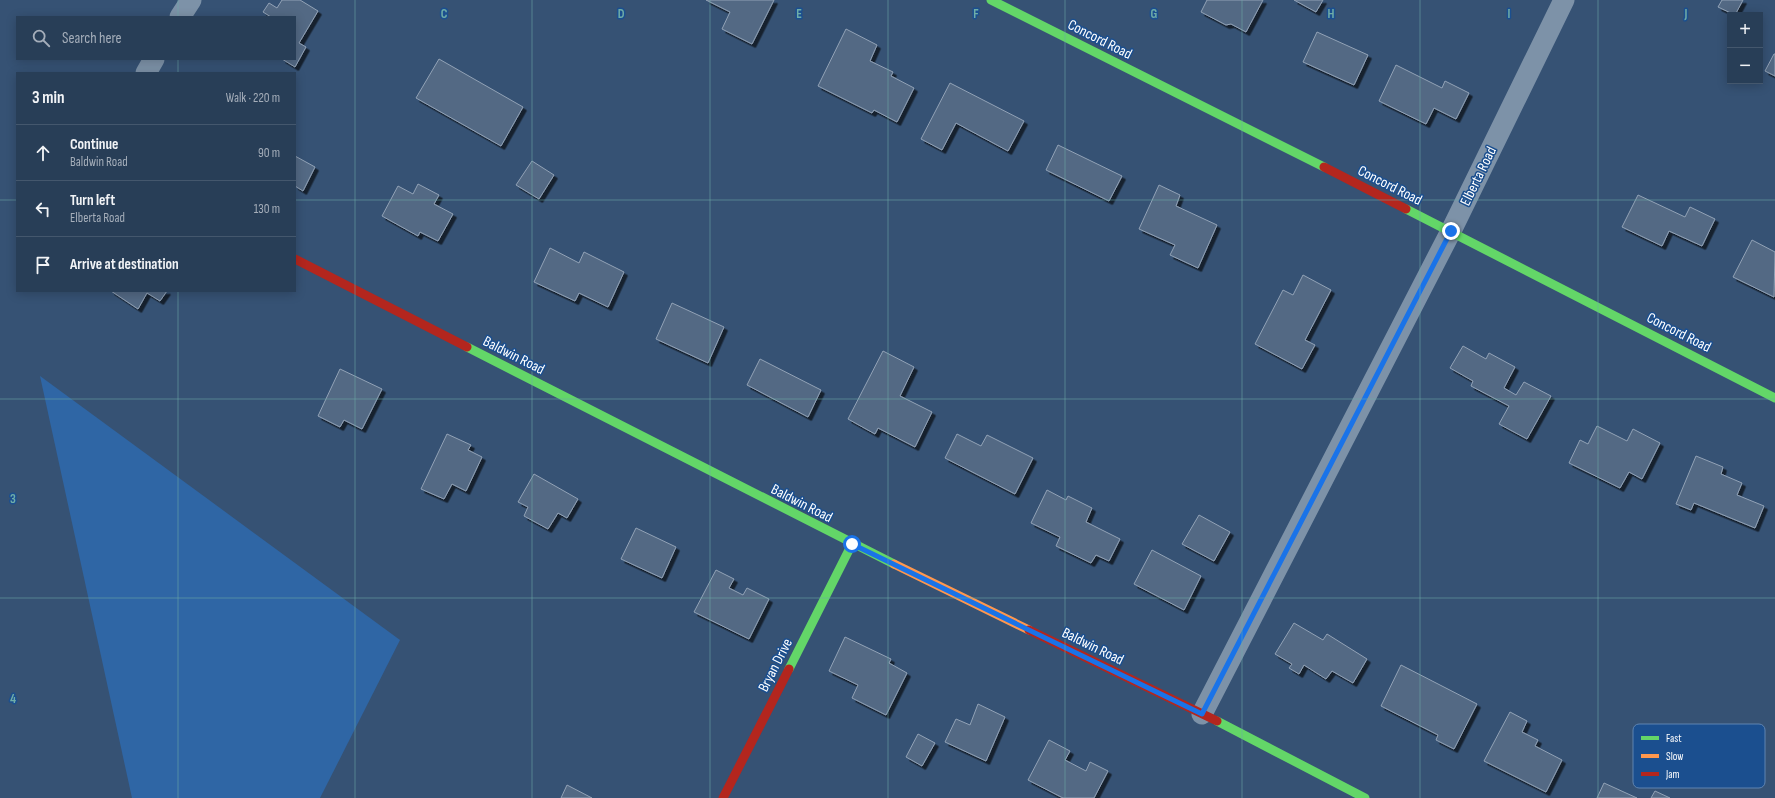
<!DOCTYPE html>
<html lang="en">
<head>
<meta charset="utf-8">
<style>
  body { margin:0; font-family:"Sofia Sans Condensed",sans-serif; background:#30455d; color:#f1f3f6 }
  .controls { position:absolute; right:12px; top:12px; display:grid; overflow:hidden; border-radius:0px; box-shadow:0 2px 10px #0003 }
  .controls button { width:36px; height:36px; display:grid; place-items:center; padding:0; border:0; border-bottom:1px solid #44576d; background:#283e57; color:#f1f3f6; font:20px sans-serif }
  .stop { position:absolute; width:12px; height:12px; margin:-9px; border:3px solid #1a73e8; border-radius:50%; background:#fff }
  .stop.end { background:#1a73e8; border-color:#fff; box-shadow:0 1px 4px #0008 }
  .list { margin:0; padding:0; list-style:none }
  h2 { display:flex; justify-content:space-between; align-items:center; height:52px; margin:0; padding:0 16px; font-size:17px }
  h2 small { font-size:13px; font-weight:400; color:#a5aeba }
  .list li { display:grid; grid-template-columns:26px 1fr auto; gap:12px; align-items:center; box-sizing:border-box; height:56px; padding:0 16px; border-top:1px solid #44576d }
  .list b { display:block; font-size:15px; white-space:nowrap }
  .list p { margin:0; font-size:13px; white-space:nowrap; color:#a5aeba }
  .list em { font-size:13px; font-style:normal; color:#a5aeba }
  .icon { flex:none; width:22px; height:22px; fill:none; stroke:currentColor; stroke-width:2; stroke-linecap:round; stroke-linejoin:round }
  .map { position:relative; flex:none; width:1775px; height:798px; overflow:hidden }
  .search { position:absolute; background:#283e57; box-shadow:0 2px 10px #0003; left:16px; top:16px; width:280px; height:44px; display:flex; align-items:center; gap:10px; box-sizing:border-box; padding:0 14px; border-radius:0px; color:#a5aeba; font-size:15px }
  .panel { position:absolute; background:#283e57; box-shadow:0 2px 10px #0003; left:16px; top:72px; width:280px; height:220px; border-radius:0px }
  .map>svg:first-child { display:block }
</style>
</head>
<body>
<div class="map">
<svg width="1775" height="798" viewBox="0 0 1775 798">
  <defs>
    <filter id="shadow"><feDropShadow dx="3.5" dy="3.5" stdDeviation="0" flood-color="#0009"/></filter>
  </defs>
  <rect width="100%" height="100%" fill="#365274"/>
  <path fill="#2f66a5" d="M40,376L400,640L320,798H132Z"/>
  <path fill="#526984" stroke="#92a2b6" filter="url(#shadow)" d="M282,0H300L318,11L299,43L306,47L295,67L282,59H295V17H271L263,12L269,3L277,8Z
    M706,0H774L752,44L722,29L730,12Z
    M1207,0H1263L1246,32L1231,24L1226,25L1201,12Z
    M1294,0H1323L1316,12Z
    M1722,0H1743L1735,15L1718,7Z
    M846,29L877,45L870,61L893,72L891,76L914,88L897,122L874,110L872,113L818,86Z
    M1317,32L1368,55L1354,85L1303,62Z
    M1774,54H1775V76L1765,71Z
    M439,59L523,107L501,146L416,98Z
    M1396,65L1442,88L1445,81L1469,93L1456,119L1434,108L1426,124L1379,101Z
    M950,83L1024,121L1008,151L956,123L942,150L921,139Z
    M1058,145L1122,176L1109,201L1046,170Z
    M295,156L315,167L303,191L295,186Z
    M532,161L554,175L539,199L516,185Z
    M418,184L439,195L434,204L453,214L438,241L420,232L418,236L382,216L398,186L413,194Z
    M1159,185L1180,195L1176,206L1217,225L1198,268L1170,255L1175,245L1139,229Z
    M1638,195L1685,217L1690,207L1715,219L1702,246L1669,231L1662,246L1622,227Z
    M1752,240L1775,252L1774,297L1733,277Z
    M550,248L579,263L584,252L624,272L608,307L579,293L575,301L534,282Z
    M1303,275L1331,290L1305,340L1315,345L1302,369L1255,344L1283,290L1293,295Z
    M111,291H167L160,301L147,293L138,309Z
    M672,303L724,327L708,363L656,339Z
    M1463,346L1486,359L1489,353L1515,367L1504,388L1516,395L1524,382L1551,396L1527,439L1499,424L1509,406L1471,386L1473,381L1450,368Z
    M883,351L914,367L900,396L932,412L915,447L878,428L875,434L848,419Z
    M760,359L821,390L808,417L747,385Z
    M340,369L382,389L362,429L344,420L340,427L318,416Z
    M1597,426L1627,441L1633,429L1660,443L1642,479L1629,472L1620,488L1569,463L1580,440L1588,444Z
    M447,434L471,445L468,450L482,457L466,491L452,484L444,499L421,489Z
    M957,434L981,446L987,435L1033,458L1015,494L945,458Z
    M1696,456L1723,467L1721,474L1742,483L1737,495L1764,506L1755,528L1694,503L1691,510L1676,504Z
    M534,474L578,499L567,518L558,513L548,529L524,516L528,507L518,502Z
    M1047,490L1066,500L1068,496L1092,508L1086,522L1120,539L1109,561L1096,555L1091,563L1056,546L1060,537L1031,523Z
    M1199,515L1230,532L1214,561L1182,544Z
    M636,528L676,547L662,578L621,559Z
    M1152,550L1201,576L1184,610L1134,584Z
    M716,570L734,579L729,588L743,595L747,588L769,599L749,639L694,612Z
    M1294,623L1323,640L1327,634L1367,659L1353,683L1332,671L1326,679L1304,665L1299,674L1289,668L1292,664L1275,654Z
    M845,637L891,659L889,663L907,673L886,715L852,698L858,685L829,671Z
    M1401,665L1477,704L1454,749L1436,740L1438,735L1381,706Z
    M978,704L1005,717L986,761L945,742L956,719L970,725Z
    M1510,712L1527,721L1522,732L1538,740L1535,746L1562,760L1546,792L1484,761Z
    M918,734L935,743L922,766L906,757Z
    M1049,740L1070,751L1065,760L1086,771L1090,762L1108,771L1094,798H1063L1028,780Z
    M1604,783L1637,798H1597Z
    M567,785L592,798H561Z
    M1655,791L1670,798H1651Z"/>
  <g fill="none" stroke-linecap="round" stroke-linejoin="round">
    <path stroke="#7d92a8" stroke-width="21" d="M180,17L191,0
      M146,73L154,59
      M1202,714L1451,231L1564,0"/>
    <path stroke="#63d668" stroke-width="9" d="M991,0L1324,167
      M1406,209L1775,398
      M467,347L894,564
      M789,669L852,544
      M1217,721L1365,798"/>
    <path stroke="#ff974d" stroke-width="9" d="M894,564L1029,630"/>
    <path stroke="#b3261e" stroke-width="9" d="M1324,167L1406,209
      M295,259L467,347
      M1029,630L1217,721
      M723,798L789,669"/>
  </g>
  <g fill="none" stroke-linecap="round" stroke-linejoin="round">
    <path stroke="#1a73e8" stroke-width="5" d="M852,544L1202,714L1451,231"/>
  </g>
  <path fill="none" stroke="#6fada8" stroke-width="1" stroke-opacity="0.55" d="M178,0V17M355,0V798M532,0V798M710,0V798M888,0V798M1065,0V798M1242,0V798M1420,0V798M1598,0V798M178,59V73M0,200H17M295,200H1775M178,291V798M0,399H1775M0,598H1775"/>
  <g text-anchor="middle" stroke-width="3" stroke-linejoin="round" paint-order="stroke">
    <g font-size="15" fill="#fff" stroke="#1b4f8f">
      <text transform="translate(1100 39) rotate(27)" y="5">Concord Road</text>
      <text transform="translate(1478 176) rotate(-64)" y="5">Elberta Road</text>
      <text transform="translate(1390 185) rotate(27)" y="5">Concord Road</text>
      <text transform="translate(1679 332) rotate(27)" y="5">Concord Road</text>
      <text transform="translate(514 355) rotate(27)" y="5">Baldwin Road</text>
      <text transform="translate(802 503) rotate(27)" y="5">Baldwin Road</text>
      <text transform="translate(1093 646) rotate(26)" y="5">Baldwin Road</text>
      <text transform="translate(775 665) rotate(-63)" y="5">Bryan Drive</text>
    </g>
  </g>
  <rect x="1633" y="724" width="132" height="64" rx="6" fill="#1b4f8f" stroke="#5f84b1" stroke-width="1"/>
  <rect x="1641" y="736" width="18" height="4" fill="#63d668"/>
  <rect x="1641" y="754" width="18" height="4" fill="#ff974d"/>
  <rect x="1641" y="772" width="18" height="4" fill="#b3261e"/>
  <g font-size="11" fill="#fff">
    <text x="1666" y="742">Fast</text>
    <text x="1666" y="760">Slow</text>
    <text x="1666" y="778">Jam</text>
  </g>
  <g font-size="13" text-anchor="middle" font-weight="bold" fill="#6fada8" stroke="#1b4f8f" stroke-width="3" stroke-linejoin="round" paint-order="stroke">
    <text x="444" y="18">C</text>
    <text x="621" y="18">D</text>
    <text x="799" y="18">E</text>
    <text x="976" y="18">F</text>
    <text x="1154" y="18">G</text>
    <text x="1331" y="18">H</text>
    <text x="1509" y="18">I</text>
    <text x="1686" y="18">J</text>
    <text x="13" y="503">3</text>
    <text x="13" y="703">4</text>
  </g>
</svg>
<div class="controls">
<button>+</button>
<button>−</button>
</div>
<div class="stop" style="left:852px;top:544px"></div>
<div class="stop end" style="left:1451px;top:231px"></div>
<div class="search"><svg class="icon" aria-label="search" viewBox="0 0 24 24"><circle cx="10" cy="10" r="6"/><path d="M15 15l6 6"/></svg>Search here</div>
<section class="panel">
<h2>3 min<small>Walk · 220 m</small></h2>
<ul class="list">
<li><svg class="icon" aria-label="ahead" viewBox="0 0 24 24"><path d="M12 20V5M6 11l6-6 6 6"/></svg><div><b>Continue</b><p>Baldwin Road</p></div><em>90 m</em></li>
<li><svg class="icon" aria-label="left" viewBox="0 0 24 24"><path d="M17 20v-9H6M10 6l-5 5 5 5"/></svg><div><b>Turn left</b><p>Elberta Road</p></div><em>130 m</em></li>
<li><svg class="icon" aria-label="arrive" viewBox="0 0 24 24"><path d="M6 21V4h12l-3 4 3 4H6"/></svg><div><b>Arrive at destination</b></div></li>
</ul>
</section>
</div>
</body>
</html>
